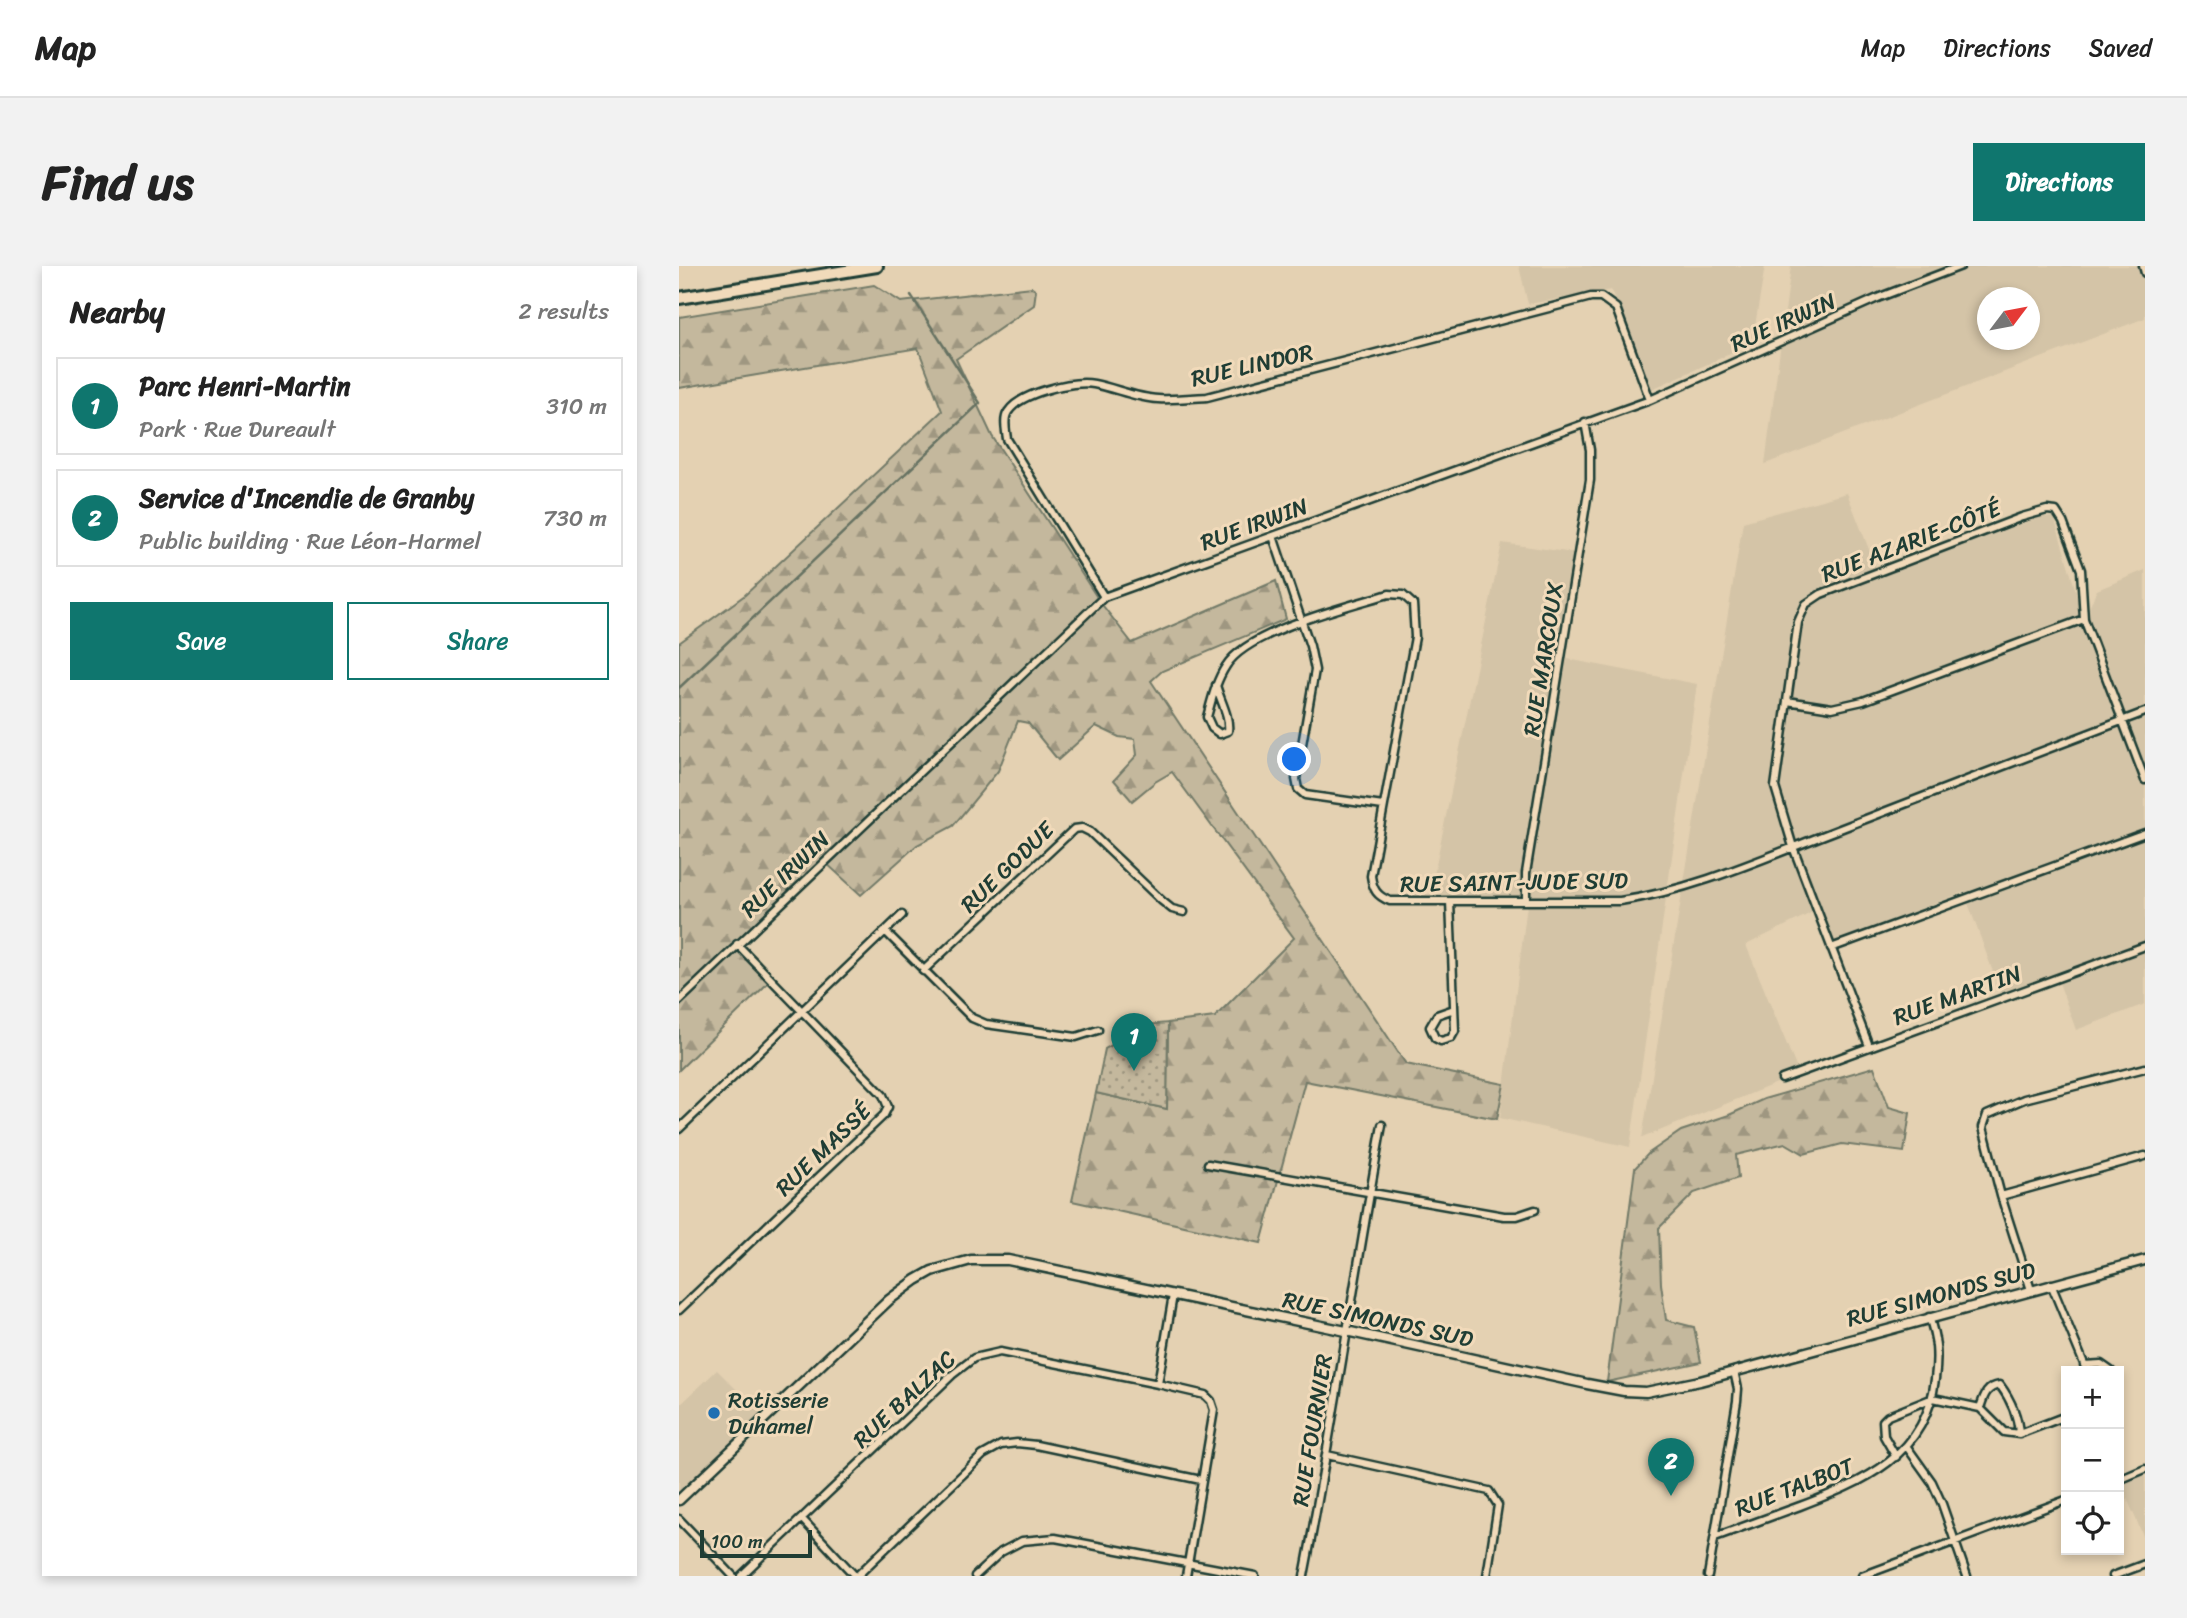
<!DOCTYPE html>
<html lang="en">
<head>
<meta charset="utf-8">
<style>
  body { margin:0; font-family:Sriracha,sans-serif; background:#f2f2f2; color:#222 }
  .controls { position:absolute; right:21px; bottom:21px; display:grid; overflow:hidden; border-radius:0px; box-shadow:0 4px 10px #0003 }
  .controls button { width:63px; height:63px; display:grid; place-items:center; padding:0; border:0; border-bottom:2px solid #e0e0e0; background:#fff; color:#222; font:35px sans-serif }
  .compass { position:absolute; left:1298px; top:21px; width:63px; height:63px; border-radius:50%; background:#fff; box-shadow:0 4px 10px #0003; rotate:58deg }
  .scale { position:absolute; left:21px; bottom:18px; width:112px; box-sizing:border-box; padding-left:7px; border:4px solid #1f3d34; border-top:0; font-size:19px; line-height:24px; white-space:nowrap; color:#1f3d34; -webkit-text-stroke:5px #f1daba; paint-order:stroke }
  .you { position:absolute; left:616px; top:494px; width:24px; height:24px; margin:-18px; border:5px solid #fff; border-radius:50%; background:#1a73e8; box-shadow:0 0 0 10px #1a73e833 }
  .badge { display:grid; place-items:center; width:46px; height:46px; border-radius:50%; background:#0f766e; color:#fff; font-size:23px; font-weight:700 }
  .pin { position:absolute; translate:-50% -58px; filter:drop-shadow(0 2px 4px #0008) }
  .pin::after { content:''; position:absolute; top:37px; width:24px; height:21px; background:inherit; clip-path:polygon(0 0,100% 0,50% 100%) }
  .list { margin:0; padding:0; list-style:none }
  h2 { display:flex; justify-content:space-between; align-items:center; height:91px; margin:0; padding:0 28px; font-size:30px }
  h2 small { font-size:23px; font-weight:400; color:#767676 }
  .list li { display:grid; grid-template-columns:46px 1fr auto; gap:21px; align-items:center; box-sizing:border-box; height:98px; margin:0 14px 14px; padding:0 14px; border:2px solid #e0e0e0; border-radius:0px }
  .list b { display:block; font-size:26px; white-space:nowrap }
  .list p { margin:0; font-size:23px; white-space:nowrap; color:#767676 }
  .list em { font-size:23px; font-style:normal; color:#767676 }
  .actions { display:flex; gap:14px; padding:21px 28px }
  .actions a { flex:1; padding:16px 0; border:2px solid #0f766e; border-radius:0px; text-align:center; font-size:24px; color:#0f766e }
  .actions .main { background:#0f766e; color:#fff }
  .icon { flex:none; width:38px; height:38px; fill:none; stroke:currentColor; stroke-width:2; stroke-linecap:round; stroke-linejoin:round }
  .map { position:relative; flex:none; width:1466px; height:1310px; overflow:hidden; border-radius:0px }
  header { display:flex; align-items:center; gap:42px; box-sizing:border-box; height:98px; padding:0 35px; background:#fff; border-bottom:2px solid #e0e0e0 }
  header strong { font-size:33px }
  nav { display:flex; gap:38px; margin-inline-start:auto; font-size:24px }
  .intro { display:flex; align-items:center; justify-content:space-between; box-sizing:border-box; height:168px; padding:0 42px }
  h1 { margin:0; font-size:49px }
  .button { padding:18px 32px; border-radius:0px; background:#0f766e; color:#fff; font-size:24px; font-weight:700 }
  main { display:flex; gap:42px; padding:0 42px }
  aside { flex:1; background:#fff; border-radius:0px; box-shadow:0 4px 10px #0003 }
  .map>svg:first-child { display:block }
</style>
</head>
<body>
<header>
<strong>Map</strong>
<nav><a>Map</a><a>Directions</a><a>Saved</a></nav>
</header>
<div class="intro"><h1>Find us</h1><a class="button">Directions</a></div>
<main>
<aside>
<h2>Nearby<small>2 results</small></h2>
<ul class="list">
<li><span class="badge">1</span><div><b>Parc Henri-Martin</b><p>Park · Rue Dureault</p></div><em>310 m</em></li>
<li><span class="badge">2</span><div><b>Service d'Incendie de Granby</b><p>Public building · Rue Léon-Harmel</p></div><em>730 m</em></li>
</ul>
<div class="actions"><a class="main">Save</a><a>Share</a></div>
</aside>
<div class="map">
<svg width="1466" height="1310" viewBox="0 0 1466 1310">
  <defs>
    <pattern id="forest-firs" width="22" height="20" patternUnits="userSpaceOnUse" patternTransform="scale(1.75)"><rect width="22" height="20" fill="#c4b89d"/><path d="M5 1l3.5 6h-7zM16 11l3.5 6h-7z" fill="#9f9781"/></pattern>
    <pattern id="park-dots" width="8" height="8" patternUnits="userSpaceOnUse" patternTransform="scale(1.75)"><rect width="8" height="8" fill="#c4b89d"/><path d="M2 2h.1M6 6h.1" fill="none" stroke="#9f9781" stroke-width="1.8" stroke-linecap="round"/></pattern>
  </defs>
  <rect width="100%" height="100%" fill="#e4d1b2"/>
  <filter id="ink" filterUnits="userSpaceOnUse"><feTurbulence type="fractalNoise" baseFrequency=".0143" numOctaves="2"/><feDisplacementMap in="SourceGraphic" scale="14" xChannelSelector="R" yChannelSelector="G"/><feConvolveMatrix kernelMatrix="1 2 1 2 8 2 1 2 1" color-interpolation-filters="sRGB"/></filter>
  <g filter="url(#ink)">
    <path fill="#d4c4a7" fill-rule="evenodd" d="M840,0H1086L1073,78L973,123L932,24L849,38Z
      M1112,0H1462L1466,16V52L1086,198ZM1308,32H1350V74H1308Z
      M1168,227L1200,309L1362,251H1375L1405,353L1418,324L1466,304V514L1417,386L1466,521V738L1397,764L1377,708L1322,728L1285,626L1153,677L1138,644L1067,679L1120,808L963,872L1064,256Z
      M823,277L895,287L878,391L1018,418L951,881L821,852L849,631L751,628Z
      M38,1104L82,1148L0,1227V1140Z
      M1466,1203V1274L1440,1214Z"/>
    <path fill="url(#forest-firs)" stroke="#727a68" stroke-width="2" d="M195,19L222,36L353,21L357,24L355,39L277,93L313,170L421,336L453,377L597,315L607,353L483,405L472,415L727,798L825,818L818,853L626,815L582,977L393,935L417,827L488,843L489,757L536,751L615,672L493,506L476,516L453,535L435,514L458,489L456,473L440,471L417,460L379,494L349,457L339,455L319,505L274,560L238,579L182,629L145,595L58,678L93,713L0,804V377L66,329L263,145L239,82L0,122V51Z
      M1195,801L1210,841L1231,847L1225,886L1163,878L1125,888L1106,877L1057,889L1059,912L1015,927L980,962L982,1018L987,1054L1015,1061L1022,1096L928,1116L956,902L970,887L1002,865L1050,849L1085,833Z"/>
    <path fill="url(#park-dots)" stroke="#727a68" stroke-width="2" d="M489,757L488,843L417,827L426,783L438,776L443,761Z"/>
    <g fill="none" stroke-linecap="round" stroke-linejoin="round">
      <path stroke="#667262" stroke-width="2.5" d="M0,422L301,137L232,29"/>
      <g stroke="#1f3d34" stroke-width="11">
        <path id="street" d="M1464,0L1466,7
          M594,270L631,380L636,404L617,513L619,523L626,529L704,540
          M425,331L328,173C327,165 324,153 329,146C341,127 394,114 415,118C436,122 457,132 479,133C495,134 512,132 528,131L912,31H922L937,42L971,134
          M537,419C541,434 551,450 549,465L541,468L533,462L528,451C533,433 537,415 547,400C568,365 670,340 710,328L724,329L734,338L736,371L692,610C694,624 698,630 711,635H941C1015,624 1085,592 1153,566C1257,526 1362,485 1466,446
          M1108,435L1153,442L1184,435L1405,353
          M771,635L776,765L772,772L762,775L756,772L751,761L758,749L775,743
          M847,635V607L911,214V184L906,156
          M206,665L293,752L307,758L397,771L419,764
          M1152,682L1466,567
          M244,705L395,563L403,562L411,566L483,635L493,643L505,646
          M0,735L425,331L971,134L1201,31L1282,0
          M1190,780L1114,581L1096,521L1119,356L1127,338L1142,328L1343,251L1368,244L1377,245L1384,256L1402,304L1405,353L1466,514
          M1103,813L1466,680
          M0,863L223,649
          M529,898L825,950H838L856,944
          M1322,930L1466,890
          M1372,1018L1408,1105
          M1352,1024L1322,930L1304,861L1308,849L1345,833L1466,802
          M0,1044L205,849L209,841L204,829L58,678
          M1405,1099L1422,1098L1432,1105
          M479,1118L494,1029
          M1301,1142C1305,1130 1307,1121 1321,1119C1332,1134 1339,1150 1340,1168
          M1228,1181L1253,1216L1263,1238L1288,1310
          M648,1189L810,1225L819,1239L808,1310
          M1217,1191L1205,1170L1204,1155L1209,1150L1254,1132L1301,1142L1325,1166L1340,1168L1387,1150
          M1440,1214L1466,1203
          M0,1253L54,1310
          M123,1253L176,1310
          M1036,1271C1064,1261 1093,1250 1121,1240C1184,1216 1248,1190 1256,1113C1259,1090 1258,1073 1250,1051
          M62,1310L273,1109L295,1092L321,1086L479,1118L526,1129L532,1135L535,1144L507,1310
          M178,1310L304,1189L322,1179L338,1177L357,1179L522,1214
          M296,1310L322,1286L343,1275L376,1272L576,1310
          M625,1310C654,1160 676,1009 703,859
          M1029,1310L1058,1135L1059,1123L1055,1105
          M1183,1310L1387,1234
          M1434,1310L1466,1298"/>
      </g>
      <g stroke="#1f3d34" stroke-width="13">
        <path id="secondary" d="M0,1234L210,1034L237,1014L253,1005L292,994H329L667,1065L908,1118L945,1125L967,1126L1021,1115L1466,994"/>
      </g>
      <g stroke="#1f3d34" stroke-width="16">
        <path id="highway" d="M0,32L198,0"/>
      </g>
      <use href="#street" stroke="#f1daba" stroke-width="6"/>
      <use href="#secondary" stroke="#f1daba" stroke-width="8"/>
      <use href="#highway" stroke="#f1daba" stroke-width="10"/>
    </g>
  </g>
  <circle fill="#1f6fb2" stroke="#f1daba" stroke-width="2.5" cx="35" cy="1147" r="7"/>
  <g text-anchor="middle" stroke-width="6" stroke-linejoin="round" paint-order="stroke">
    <g font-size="23" fill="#1f3d34" stroke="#f1daba">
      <text transform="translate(1104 56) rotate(-24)" y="8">RUE IRWIN</text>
      <text transform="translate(573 99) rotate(-13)" y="8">RUE LINDOR</text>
      <text transform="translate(575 258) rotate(-20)" y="8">RUE IRWIN</text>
      <text transform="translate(1232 275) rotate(-21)" y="8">RUE AZARIE-CÔTÉ</text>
      <text transform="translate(864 393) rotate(-81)" y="8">RUE MARCOUX</text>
      <text transform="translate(328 601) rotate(-44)" y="8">RUE GODUE</text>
      <text transform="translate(106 608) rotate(-44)" y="8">RUE IRWIN</text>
      <text transform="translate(835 616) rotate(-1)" y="8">RUE SAINT-JUDE SUD</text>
      <text transform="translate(1278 729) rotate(-20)" y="8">RUE MARTIN</text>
      <text transform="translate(144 883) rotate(-44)" y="8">RUE MASSÉ</text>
      <text transform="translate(1262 1028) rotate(-15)" y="8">RUE SIMONDS SUD</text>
      <text transform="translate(699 1053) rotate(12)" y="8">RUE SIMONDS SUD</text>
      <text transform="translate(225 1133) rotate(-43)" y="8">RUE BALZAC</text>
      <text transform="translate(633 1164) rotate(-81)" y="8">RUE FOURNIER</text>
      <text transform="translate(1115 1221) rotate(-21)" y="8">RUE TALBOT</text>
    </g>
    <g font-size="23" fill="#1f3d34" stroke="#f1daba" text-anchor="start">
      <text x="49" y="1142">Rotisserie<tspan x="49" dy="26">Duhamel</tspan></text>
    </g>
  </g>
</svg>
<div class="controls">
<button>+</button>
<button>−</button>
<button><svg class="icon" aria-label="locate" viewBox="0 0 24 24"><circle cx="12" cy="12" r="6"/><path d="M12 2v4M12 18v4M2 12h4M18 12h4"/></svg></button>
</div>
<svg class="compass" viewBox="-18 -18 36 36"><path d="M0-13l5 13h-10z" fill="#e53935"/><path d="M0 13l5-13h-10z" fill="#767676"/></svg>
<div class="scale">100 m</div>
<div class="you"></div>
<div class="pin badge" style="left:455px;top:805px">1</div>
<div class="pin badge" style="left:992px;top:1230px">2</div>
</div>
</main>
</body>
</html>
